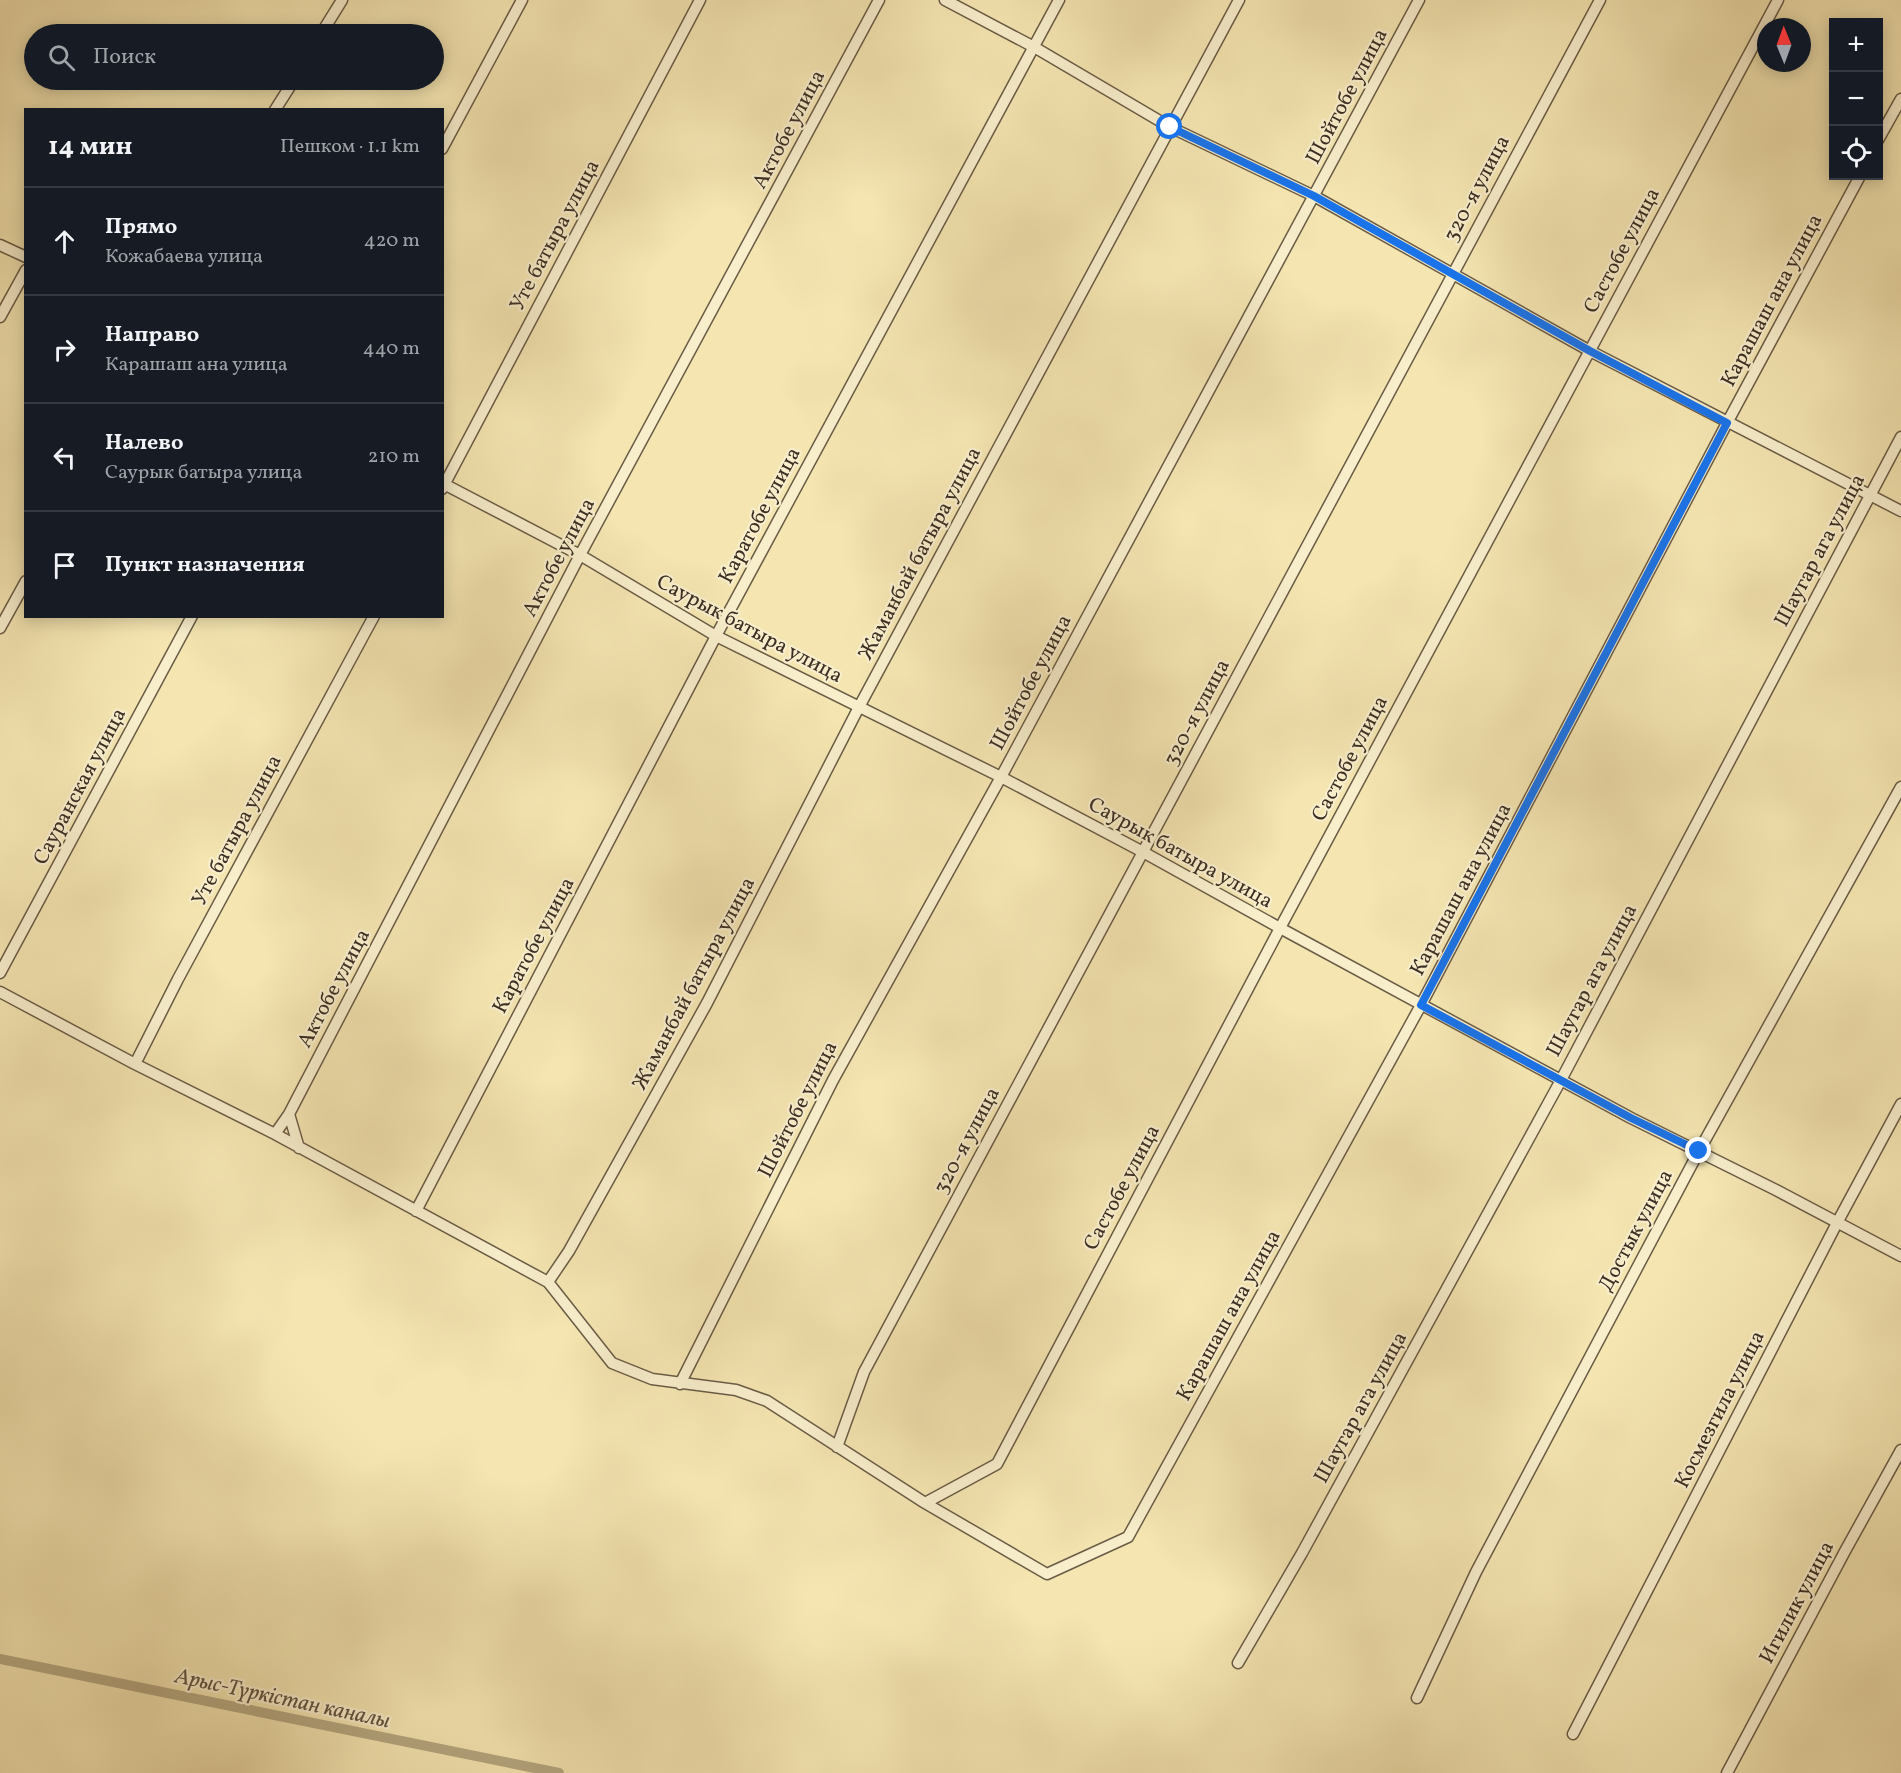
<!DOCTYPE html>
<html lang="ru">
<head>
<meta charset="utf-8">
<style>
  body { margin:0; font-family:Vollkorn,serif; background:#242831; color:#f1f3f6 }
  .controls { position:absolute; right:18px; top:18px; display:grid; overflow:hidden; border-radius:0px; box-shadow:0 3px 15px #0003 }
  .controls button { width:54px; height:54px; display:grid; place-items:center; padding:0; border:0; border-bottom:2px solid #363941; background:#171b24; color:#f1f3f6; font:30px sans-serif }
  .compass { position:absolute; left:1757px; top:18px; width:54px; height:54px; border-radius:50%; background:#171b24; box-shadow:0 3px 15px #0003; rotate:359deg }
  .stop { position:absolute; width:18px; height:18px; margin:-14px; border:4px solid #1a73e8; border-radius:50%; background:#fff }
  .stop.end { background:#1a73e8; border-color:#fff; box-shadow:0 2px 6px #0008 }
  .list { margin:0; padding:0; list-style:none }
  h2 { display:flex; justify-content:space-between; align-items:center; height:78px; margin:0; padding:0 24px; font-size:26px }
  h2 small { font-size:20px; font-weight:400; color:#9ea1a6 }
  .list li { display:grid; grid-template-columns:39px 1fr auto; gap:18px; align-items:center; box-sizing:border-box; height:108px; padding:0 24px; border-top:2px solid #363941 }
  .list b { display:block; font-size:22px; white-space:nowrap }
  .list p { margin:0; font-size:20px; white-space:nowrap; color:#9ea1a6 }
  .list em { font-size:20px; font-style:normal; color:#9ea1a6 }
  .icon { flex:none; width:33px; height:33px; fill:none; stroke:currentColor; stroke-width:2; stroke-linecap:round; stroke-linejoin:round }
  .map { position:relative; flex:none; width:1901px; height:1773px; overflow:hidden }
  .search { position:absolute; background:#171b24; box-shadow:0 3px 15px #0003; left:24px; top:24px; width:420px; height:66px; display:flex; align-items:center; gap:15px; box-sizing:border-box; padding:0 21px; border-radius:33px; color:#9ea1a6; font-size:22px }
  .panel { position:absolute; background:#171b24; box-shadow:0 3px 15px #0003; left:24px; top:108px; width:420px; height:510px; border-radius:0px }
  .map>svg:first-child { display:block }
</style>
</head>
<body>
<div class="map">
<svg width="1901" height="1773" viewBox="0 0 1901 1773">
  <rect width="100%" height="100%" fill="#f4e5b1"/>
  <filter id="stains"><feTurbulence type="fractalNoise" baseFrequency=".00333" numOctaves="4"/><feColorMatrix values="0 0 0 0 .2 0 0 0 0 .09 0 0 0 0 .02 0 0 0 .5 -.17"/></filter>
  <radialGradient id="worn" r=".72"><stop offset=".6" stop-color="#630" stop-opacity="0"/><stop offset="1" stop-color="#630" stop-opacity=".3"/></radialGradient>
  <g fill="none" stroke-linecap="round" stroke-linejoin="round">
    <path stroke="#b5a781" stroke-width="10" d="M0,1659L559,1773"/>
    <g stroke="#6a5c46" stroke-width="13">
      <path id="minor" d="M945,0L1034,47L1170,127L1314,196L1590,351L1901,511
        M321,34L342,0
        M275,110L294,80
        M1878,140L1901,99
        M442,149L522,0
        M0,245L26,257
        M0,317L26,270
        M442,483L580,555L716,636L1001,777L1143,852L1280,928L1631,1118L1776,1190L1901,1256
        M442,489L700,0
        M0,628L26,581
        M0,973L192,616
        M0,992L135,1064L275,1134L548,1282L612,1363L652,1379L736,1390L767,1401L925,1503L1047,1574L1128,1537L1421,1005L1727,423L1860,176
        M135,1064L178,979L374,616
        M289,1114L299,1148
        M275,1134L289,1114L580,555L879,0
        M416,1211L716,636L1059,0
        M548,1282L569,1251L707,1003L859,707L1239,0
        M680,1384L833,1080L1001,777L1419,0
        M837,1447L864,1372L1600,0
        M925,1503L997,1464L1280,928L1778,0
        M1238,1663L1302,1553L1561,1080L1901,437
        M1417,1698L1476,1572L1699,1151L1901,787
        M1573,1734L1837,1223L1901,1104
        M1727,1773L1844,1553L1901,1450"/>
    </g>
    <use href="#minor" stroke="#f8eecc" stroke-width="10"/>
  </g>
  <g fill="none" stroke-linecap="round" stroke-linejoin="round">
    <path stroke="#1a73e8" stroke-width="8" d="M1170,127L1314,196L1590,351L1727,423L1421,1005L1631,1118L1699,1151"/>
  </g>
  <g text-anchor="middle" stroke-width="4.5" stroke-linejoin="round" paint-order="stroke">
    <g font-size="21" fill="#3c2e23" stroke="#f8eecc">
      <text transform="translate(1346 96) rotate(-62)" y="7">Шойтобе улица</text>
      <text transform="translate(788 129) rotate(-62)" y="7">Актобе улица</text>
      <text transform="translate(1476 188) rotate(-62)" y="7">320-я улица</text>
      <text transform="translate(554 235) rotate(-62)" y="7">Уте батыра улица</text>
      <text transform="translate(1621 250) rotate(-62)" y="7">Састобе улица</text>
      <text transform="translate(1771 300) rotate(-62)" y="7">Карашаш ана улица</text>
      <text transform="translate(759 515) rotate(-62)" y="7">Каратобе улица</text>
      <text transform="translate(1819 550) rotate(-62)" y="7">Шаугар ага улица</text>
      <text transform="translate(919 553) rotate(-62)" y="7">Жаманбай батыра улица</text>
      <text transform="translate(558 557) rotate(-62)" y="7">Актобе улица</text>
      <text transform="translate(750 628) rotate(28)" y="7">Саурык батыра улица</text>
      <text transform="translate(1030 682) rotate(-62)" y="7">Шойтобе улица</text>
      <text transform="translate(1196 712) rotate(-62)" y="7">320-я улица</text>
      <text transform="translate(1349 758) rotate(-62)" y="7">Састобе улица</text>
      <text transform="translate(79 786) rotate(-62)" y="7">Сауранская улица</text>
      <text transform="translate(236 830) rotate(-62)" y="7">Уте батыра улица</text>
      <text transform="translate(1181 852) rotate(29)" y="7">Саурык батыра улица</text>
      <text transform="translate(1460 889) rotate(-62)" y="7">Карашаш ана улица</text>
      <text transform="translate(533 945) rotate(-62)" y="7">Каратобе улица</text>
      <text transform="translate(1591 980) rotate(-62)" y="7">Шаугар ага улица</text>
      <text transform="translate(693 983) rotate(-62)" y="7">Жаманбай батыра улица</text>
      <text transform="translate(333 988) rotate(-62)" y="7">Актобе улица</text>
      <text transform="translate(797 1109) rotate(-63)" y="7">Шойтобе улица</text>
      <text transform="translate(966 1140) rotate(-62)" y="7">320-я улица</text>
      <text transform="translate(1121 1187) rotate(-62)" y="7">Састобе улица</text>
      <text transform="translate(1635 1230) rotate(-62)" y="7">Достык улица</text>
      <text transform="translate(1228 1315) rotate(-61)" y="7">Карашаш ана улица</text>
      <text transform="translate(1360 1407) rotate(-61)" y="7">Шаугар ага улица</text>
      <text transform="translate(1719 1409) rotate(-63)" y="7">Космезгила улица</text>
      <text transform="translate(1796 1602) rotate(-62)" y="7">Игилик улица</text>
    </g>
    <g font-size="22" font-style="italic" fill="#60523f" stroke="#f8eecc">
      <text transform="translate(283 1697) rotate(12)" y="8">Арыс-Түркістан каналы</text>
    </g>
  </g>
  <rect width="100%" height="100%" filter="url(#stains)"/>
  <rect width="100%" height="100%" fill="url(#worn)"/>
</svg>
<div class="controls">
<button>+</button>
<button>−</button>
<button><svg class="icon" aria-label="locate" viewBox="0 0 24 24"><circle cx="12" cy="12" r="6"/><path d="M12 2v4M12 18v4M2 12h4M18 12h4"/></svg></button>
</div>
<svg class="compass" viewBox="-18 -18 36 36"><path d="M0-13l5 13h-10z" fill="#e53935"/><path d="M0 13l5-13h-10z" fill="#9ea1a6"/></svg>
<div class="stop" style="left:1170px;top:127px"></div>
<div class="stop end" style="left:1699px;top:1151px"></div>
<div class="search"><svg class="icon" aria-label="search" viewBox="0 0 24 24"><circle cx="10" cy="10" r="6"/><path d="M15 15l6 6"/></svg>Поиск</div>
<section class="panel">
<h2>14 мин<small>Пешком · 1.1 km</small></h2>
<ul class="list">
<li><svg class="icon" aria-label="ahead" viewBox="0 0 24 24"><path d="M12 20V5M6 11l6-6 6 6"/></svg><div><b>Прямо</b><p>Кожабаева улица</p></div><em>420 m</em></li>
<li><svg class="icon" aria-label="right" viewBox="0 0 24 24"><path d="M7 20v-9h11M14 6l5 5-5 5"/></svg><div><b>Направо</b><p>Карашаш ана улица</p></div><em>440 m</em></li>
<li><svg class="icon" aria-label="left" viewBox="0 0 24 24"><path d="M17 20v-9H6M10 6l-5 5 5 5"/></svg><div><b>Налево</b><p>Саурык батыра улица</p></div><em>210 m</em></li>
<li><svg class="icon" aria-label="arrive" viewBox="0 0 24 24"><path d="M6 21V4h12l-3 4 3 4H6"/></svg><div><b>Пункт назначения</b></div></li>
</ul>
</section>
</div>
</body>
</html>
